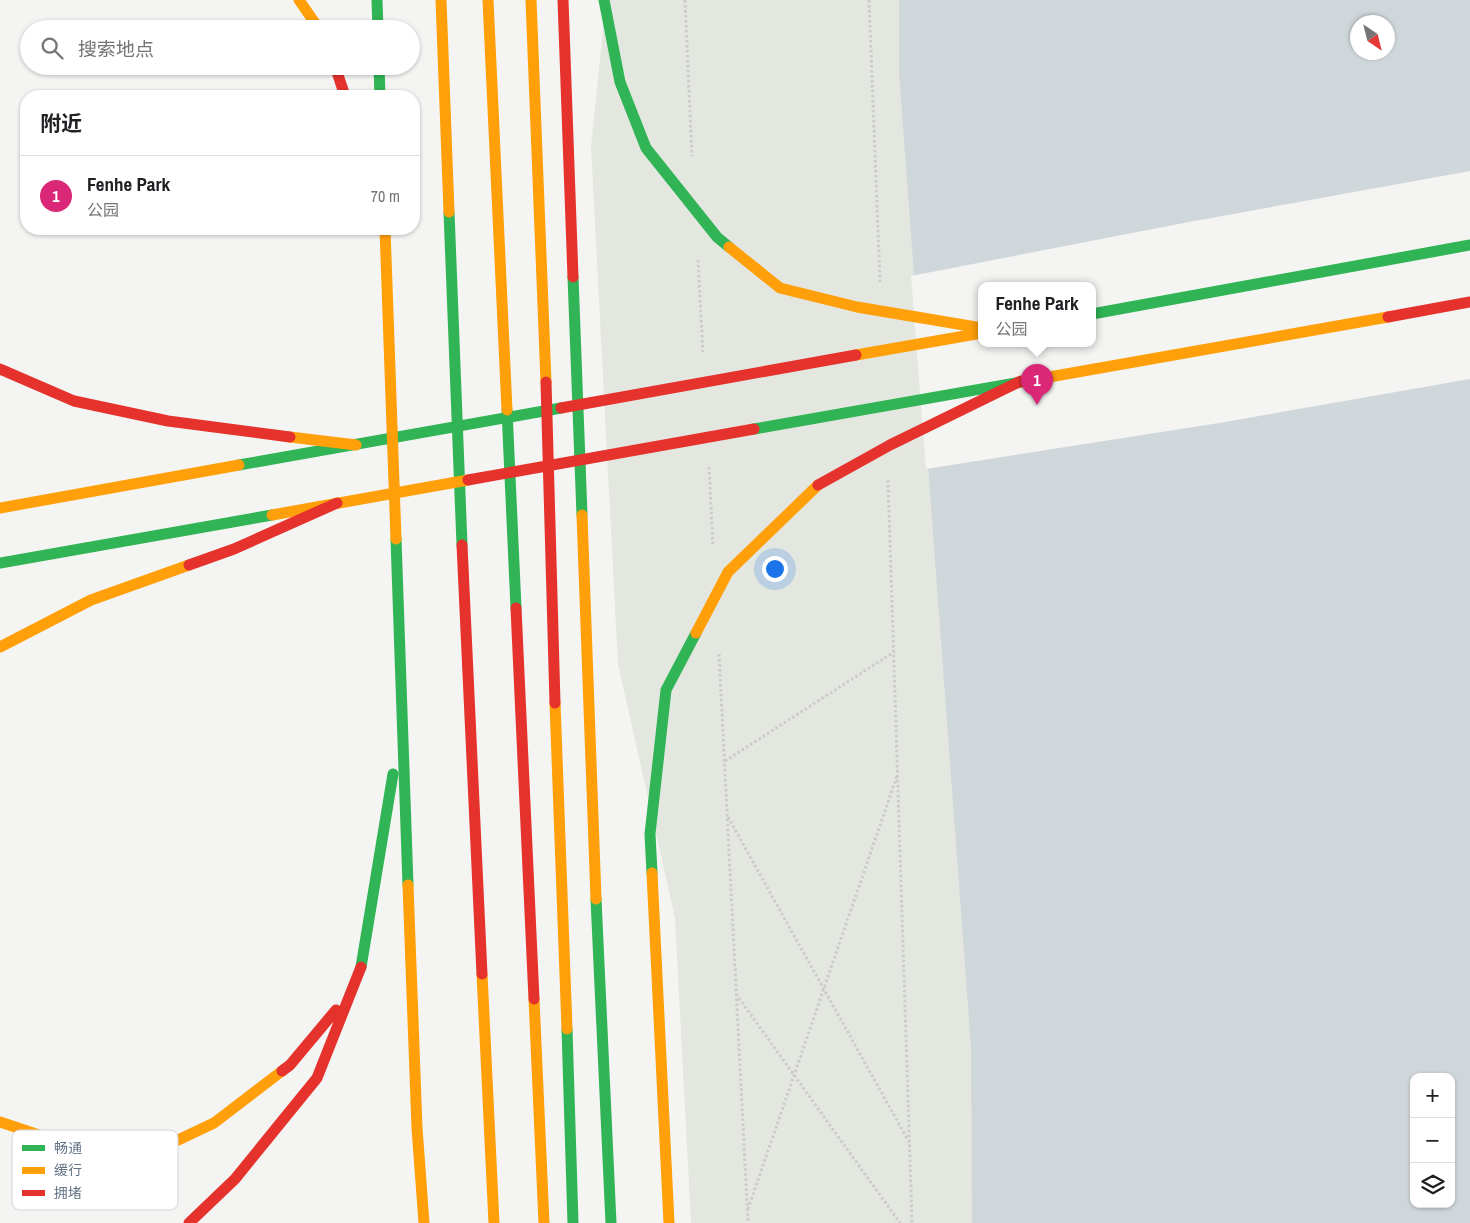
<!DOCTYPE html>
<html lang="zh">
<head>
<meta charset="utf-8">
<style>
  body { margin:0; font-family:"Archivo Narrow","Noto Sans SC",sans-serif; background:#f6f6f6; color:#202124 }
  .controls { position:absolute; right:15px; bottom:15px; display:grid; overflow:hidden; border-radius:10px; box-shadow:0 1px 4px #0004 }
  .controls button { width:45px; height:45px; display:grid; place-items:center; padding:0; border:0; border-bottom:1px solid #e0e0e0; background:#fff; color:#202124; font:25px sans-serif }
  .compass { position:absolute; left:1350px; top:15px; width:45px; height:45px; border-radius:50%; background:#fff; box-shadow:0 1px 4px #0004; rotate:145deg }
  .you { position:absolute; left:774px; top:568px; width:18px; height:18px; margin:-12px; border:4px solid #fff; border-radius:50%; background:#1a73e8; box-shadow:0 0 0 8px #1a73e833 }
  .badge { display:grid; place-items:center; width:32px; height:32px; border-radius:50%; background:#db2777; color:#fff; font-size:16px; font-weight:700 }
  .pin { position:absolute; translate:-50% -41px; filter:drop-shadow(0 1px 2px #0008) }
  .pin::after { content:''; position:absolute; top:26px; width:18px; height:15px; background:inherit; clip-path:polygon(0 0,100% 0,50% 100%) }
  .popup { position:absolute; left:978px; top:282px; width:118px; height:65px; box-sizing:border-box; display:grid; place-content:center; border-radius:10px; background:#fff; filter:drop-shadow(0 1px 4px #0005); font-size:16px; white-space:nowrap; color:#757577 }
  .popup b { font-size:19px; color:#202124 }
  .popup::after { content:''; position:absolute; left:50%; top:100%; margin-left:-10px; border:10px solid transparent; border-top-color:#fff }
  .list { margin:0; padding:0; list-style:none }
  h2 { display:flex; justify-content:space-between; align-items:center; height:65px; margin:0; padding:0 20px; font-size:21px }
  h2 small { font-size:16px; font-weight:400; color:#757577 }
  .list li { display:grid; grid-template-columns:32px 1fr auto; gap:15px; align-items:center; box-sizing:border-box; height:80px; padding:0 20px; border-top:1px solid #e0e0e0 }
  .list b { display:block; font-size:19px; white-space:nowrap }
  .list p { margin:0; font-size:16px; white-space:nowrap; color:#757577 }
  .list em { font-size:16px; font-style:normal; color:#757577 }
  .icon { flex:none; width:28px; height:28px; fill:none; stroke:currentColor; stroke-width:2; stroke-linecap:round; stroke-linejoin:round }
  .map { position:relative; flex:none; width:1470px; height:1223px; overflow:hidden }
  .search { position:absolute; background:#fff; box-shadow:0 1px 4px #0004; left:20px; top:20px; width:400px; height:55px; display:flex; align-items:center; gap:12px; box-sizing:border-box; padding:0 18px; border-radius:28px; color:#757577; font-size:19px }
  .panel { position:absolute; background:#fff; box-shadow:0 1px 4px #0004; left:20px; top:90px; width:400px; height:145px; border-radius:20px }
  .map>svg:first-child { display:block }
</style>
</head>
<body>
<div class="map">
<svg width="1470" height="1223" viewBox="0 0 1470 1223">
  <rect width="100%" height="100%" fill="#f4f4f2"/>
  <path fill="#e3e7e0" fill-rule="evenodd" d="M606,0H1470V1223H691L675,918L618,664L591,147ZM1358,22H1388V52H1358ZM982,286H1092V344H982ZM1414,1077H1451V1204H1414Z"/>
  <path fill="#d0d7da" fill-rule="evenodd" d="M899,0H1470V1223H972L971,1047L899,72ZM1358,22H1388V52H1358ZM982,286H1092V344H982ZM1414,1077H1451V1204H1414Z"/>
  <path fill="#f4f4f2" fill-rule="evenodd" d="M1470,171V379L1219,423L926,469L911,276L1189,222ZM982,286H1092V344H982Z"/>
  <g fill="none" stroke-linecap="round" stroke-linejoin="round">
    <path stroke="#cbcbcc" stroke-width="3" stroke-dasharray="2.5 2.5" stroke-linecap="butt" d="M685,0L692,156
      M869,0L880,282
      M698,260L703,354
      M709,467L713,546
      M888,480L912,1223
      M719,654L748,1223
      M725,761L894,652
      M728,817L909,1142
      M736,994L900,1223
      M748,1209L897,776"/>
    <path stroke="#30b455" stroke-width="11" d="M377,0L378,29
      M604,0L620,82L646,148L717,237L729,247
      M379,66L380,96
      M449,212L462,545
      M573,277L582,515
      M1092,314L1470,245
      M507,410L516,608
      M754,429L1021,382
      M239,465L561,408
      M396,539L408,885
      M0,563L272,515
      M652,873L650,834L666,690L696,633
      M596,899L611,1223
      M361,967L393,774
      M567,1029L573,1223"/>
    <path stroke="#ff9f0a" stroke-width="11" d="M299,0L319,29
      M441,0L449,212
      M488,0L507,410
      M531,0L546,382
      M385,229L396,539
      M729,247L780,288L857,307L982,328
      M856,355L982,333
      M1021,382L1388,317
      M290,437L356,445
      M0,508L239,465
      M272,515L468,480
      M582,515L596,899
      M696,633L728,572L818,485
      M0,647L91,600L189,565
      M555,703L567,1029
      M652,873L669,1223
      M408,885L417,1128L424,1223
      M482,974L494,1223
      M534,999L544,1223
      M0,1122L78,1148L176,1141L214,1123L282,1071"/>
    <path stroke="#e5322d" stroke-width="11" d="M563,0L573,277
      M335,66L345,96
      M1388,317L1470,302
      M0,369L74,401L168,421L290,437
      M546,382L555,703
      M561,408L856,355
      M468,480L754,429
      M818,485L890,445L1021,381
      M462,545L482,974
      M189,565L234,549L337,503
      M516,608L534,999
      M282,1071L290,1065L336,1010
      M189,1223L235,1179L317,1078L361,967"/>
  </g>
  <rect x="12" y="1130" width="166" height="80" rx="8" fill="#fff" stroke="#d0d5da" stroke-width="1"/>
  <rect x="22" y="1145" width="23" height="6" fill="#30b455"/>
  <rect x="22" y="1167" width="23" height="7" fill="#ff9f0a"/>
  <rect x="22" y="1190" width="23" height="6" fill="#e5322d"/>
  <g font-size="14" fill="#627284">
    <text x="54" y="1153">畅通</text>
    <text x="54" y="1175">缓行</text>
    <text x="54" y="1198">拥堵</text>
  </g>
</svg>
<div class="controls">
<button>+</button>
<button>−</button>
<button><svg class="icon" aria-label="layers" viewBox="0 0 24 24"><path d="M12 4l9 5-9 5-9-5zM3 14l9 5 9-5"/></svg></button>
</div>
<svg class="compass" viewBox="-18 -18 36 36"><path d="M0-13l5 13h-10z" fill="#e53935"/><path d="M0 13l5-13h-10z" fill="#757577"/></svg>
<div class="you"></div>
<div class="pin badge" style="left:1037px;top:405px">1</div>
<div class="popup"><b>Fenhe Park</b>公园</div>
<div class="search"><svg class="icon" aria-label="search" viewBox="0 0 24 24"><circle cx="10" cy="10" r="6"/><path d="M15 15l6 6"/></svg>搜索地点</div>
<section class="panel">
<h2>附近<small></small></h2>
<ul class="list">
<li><span class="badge">1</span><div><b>Fenhe Park</b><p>公园</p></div><em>70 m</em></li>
</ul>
</section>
</div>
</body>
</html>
